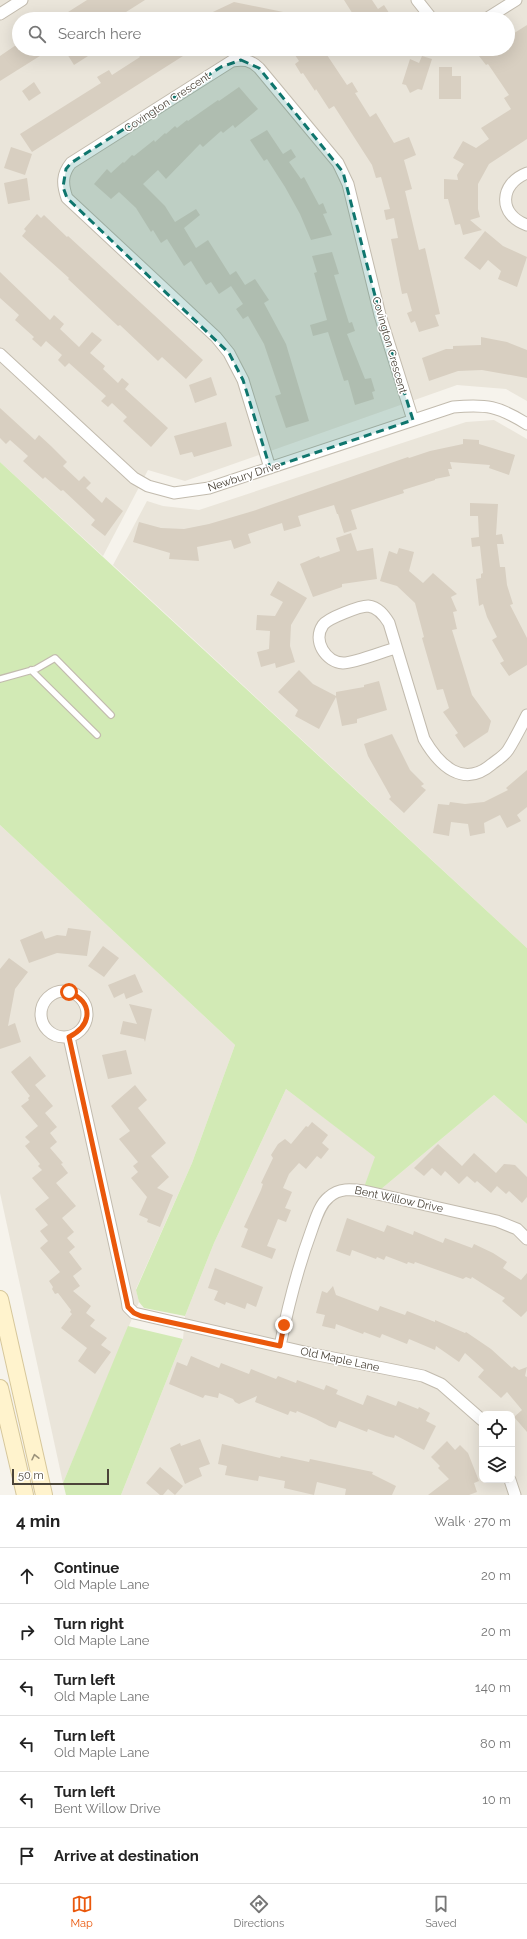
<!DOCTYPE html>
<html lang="en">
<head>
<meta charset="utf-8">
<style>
  body { margin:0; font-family:Raleway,sans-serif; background:#f6f6f6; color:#222 }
  .controls { position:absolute; right:12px; bottom:12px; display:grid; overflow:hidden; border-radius:8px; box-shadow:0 4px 16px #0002 }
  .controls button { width:36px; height:36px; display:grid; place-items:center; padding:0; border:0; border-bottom:1px solid #e0e0e0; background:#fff; color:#222; font:20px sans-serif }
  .scale { position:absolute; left:12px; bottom:10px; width:97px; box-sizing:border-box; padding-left:4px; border:2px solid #4b4439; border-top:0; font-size:11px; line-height:14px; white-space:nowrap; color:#4b4439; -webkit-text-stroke:3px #fff; paint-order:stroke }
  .stop { position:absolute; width:12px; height:12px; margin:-9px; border:3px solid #ea580c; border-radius:50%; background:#fff }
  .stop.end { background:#ea580c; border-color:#fff; box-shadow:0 1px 4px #0008 }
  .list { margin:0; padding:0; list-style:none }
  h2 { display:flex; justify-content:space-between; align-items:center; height:52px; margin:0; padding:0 16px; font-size:17px }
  h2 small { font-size:13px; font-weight:400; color:#767676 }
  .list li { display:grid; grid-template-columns:26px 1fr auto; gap:12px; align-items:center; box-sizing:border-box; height:56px; padding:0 16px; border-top:1px solid #e0e0e0 }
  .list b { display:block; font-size:15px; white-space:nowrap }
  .list p { margin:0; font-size:13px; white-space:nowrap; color:#767676 }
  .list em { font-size:13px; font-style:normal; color:#767676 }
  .icon { flex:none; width:22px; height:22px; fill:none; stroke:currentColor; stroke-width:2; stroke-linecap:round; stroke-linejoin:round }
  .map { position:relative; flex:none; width:527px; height:1495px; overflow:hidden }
  .search { position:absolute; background:#fff; box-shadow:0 4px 16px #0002; left:12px; right:12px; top:12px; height:44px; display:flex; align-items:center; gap:10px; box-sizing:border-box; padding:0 14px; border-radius:22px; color:#767676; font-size:15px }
  .sheet { height:388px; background:#fff }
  nav { display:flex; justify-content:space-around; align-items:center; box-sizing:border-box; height:56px; border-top:1px solid #e0e0e0; background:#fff; font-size:11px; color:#767676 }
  nav a { display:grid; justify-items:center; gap:2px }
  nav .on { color:#ea580c }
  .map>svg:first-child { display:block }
</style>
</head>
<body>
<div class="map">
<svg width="527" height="1495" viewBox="0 0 527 1495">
  <rect width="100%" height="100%" fill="#f6f3ec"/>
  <path fill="#eae5da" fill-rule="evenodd" d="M0,0H527V401L506,389L457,385L185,481L148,470L103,556L0,462ZM19,19H508V49H19Z
    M494,420L527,439V948L113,565L147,501L163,506L199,510L466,422Z
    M0,825L235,1045L192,1163L136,1289L139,1302L63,1483L0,1193Z
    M286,1089L376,1157L364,1187L380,1190L494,1095L527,1124V1495H121L183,1339L185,1316L214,1243ZM482,1414H512V1480H482Z"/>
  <path fill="#d2eab5" d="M0,462L527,948V1124L494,1095L380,1190L364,1187L375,1157L286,1089L214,1243L185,1316L144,1308L139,1302L136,1290L192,1163L235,1045L0,825Z
    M128,1326L183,1339L121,1495H66L63,1483Z"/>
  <path fill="#d8cfc1" d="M87,0H145L115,19H57Z
    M344,0H372L378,9L384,5L393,19H356Z
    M234,2L293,14V19H198Z
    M527,25V139L489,164L478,184V209L480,217L470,220L482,230L463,235L460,224L455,225L448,199H444V179L458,180L457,175L464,164L453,158L463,141L476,148L489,139L481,128L511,109L504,98L509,95L488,64L486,65L479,56L490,49H508V37Z
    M19,43V49H51L0,81V56Z
    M64,49H99L74,65Z
    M134,49H194L32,152L20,134L101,83L97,77L109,70L112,75L140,57Z
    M291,49H323L347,85L352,82L358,92L355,93L370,117L376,113L394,143L409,137L416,155L404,160L412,189L405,191L419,250L425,248L440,314L435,315L439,326L419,332L415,321L411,323L407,313L412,311L407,293L402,294L391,239L398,238L394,218L386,220L384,210L390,209L381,177L376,178L372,165L334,106L329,109L316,89L315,91L303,73L301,74L295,64L299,61Z
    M422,56L432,59L422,90L418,89L410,93L406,85L402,84L410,59L419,63Z
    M439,67H452V76H461V99H439Z
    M34,82L41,93L29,101L22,91Z
    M239,87L258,109L235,128L233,125L223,133L221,131L203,147L200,144L166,179L158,170L143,184L165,206L175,222L196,209L200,215L184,228L196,248L208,240L230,275L236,271L245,285L255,279L269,300L264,303L286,344L309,421L286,428L275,396L281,394L264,344L248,316L243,319L236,309L243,304L231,286L219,294L211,282L206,285L191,261L184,266L167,239L161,243L153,230L151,232L136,208L119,192L111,199L94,184L107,169L111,173L123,162L124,163L132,155L134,156L154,140L155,142L165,133L166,134L175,126L177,128L187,120L188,121L218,100L219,101Z
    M267,130L283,154L291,149L296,157L289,162L301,179L304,177L319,205L323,203L327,213L323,214L332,235L311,240L300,214L285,187L267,159L264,161L250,140Z
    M11,147L32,154L25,175L4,168Z
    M27,178L30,200L8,204L4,183Z
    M37,214L41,218L44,215L67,237L68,236L203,360L186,379L162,357L158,361L120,325L118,326L68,279L69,278L22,236L26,231L24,229Z
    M485,231L503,246L527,257L517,287L498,279L501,271L488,260L480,270L464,258Z
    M332,252L339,274L334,275L349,323L352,322L355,331L347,334L365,379L371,378L375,391L372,392L374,399L355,405L348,380L344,381L328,332L313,336L310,325L327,320L314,273L317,272L312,256Z
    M0,272L50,320L54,315L64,324L60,329L79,347L92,332L102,340L90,353L105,366L103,369L118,383L122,378L129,384L125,389L168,428L151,447L123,421L127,417L112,403L108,407L101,401L106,396L69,363L65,367L58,360L62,355L46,341L41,347L32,339L34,337L15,320L19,315L0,298Z
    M481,337L507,342L527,350V378L482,370L458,371L429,381L422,358L446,349H453V346L481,345Z
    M211,377L217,395L195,403L189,385Z
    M0,408L35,440L39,435L51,446L67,462L63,466L79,481L84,476L91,483L86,488L102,503L106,497L123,511L105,536L91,525L95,520L63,490L61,491L45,477L43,479L23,461L28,456L10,440L6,444L0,438Z
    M226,422L232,446L194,457L192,452L180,455L174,436Z
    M463,439L479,440V444L515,455L509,475L489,468L490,465L450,462L452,469H448L450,476L435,479V480L403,490L404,493L351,510L357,529L344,533L338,514H337L334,505L298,516L301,526L284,531L282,523L248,534L251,543L234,549L231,540L197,547L199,561L169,559L170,553L133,542L139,522L161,528L184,529L209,524L253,511L408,457L409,458L430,451L463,444Z
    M470,503L498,504L496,535L502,534L504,544H497L500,567H505L507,585L513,604L510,605L527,638V665L509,676L500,663L504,661L492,640L497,637L487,617L483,604L479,606L476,579L481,578V574L483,573L480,546L472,547L471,538L479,537L478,516H470Z
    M351,533L357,551L373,548L377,579L342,584V587L313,597L300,564L319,556L320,558L340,551L336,538Z
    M399,548L414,552L409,571L423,583L433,573L457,594L451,597L457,611L453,612L457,629L452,630L472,695L491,721L488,732L464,748L455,735L458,733L443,712L449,708L443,689L437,690L422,638L424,637L415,603L397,586L380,581L389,551L397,554Z
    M278,581L307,598L291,625L290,646L295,662L276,668L275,663L261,667L257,652L269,649L270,631L256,630L257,615L275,616L283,602L270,595Z
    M299,670L313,684L336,696V692L364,687V685L379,681L387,710L357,719V723L342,726L336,697L319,729L295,716L298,710L278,692Z
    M392,734L410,770L424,784L421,786L426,790L404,813L389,799L391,797L368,756L364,744Z
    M527,770V807L517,815L521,821L507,828L500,815L484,823L485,833L470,836L468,824L451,822L449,836L433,833L438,804L449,805L450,802L465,804L484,802L508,790L506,788Z
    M68,928L91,931L87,956L57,953L29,963L20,940L42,931L45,939L57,935L66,936Z
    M103,946L119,958L104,977L88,966Z
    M9,958L28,972L15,989L8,1026L15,1023L21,1042L0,1049V969Z
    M135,974L143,992L126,999L124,993L114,998L108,985Z
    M129,1004L152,1009L145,1042L144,1039L120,1034L123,1021L137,1024Z
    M126,1050L132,1074L108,1079L102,1055Z
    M30,1056L46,1076L35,1085L53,1106L45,1113L57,1127L50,1133L57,1142L50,1148L63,1163L61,1164L68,1173L56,1183L76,1206L62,1218L74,1232L67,1238L75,1247L69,1252L82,1269L73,1276L80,1286L73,1291L91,1306L86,1313L95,1320L90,1326L107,1338L101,1345L111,1352L95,1374L78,1361L87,1348L61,1328L72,1314L70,1312L71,1310L58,1293L55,1294L52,1289L53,1287L49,1281L60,1272L40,1248L48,1241L40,1231L48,1225L35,1209L49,1198L32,1178L42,1170L38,1166L40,1164L25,1146L30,1142L25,1137L38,1126L21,1106L29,1100L28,1098L30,1096L11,1072Z
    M135,1085L147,1100L138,1108L166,1143L151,1156L169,1177L157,1188L173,1195L160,1227L147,1222L148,1219L139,1215L147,1197L131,1178L138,1172L133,1166L138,1162L119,1139L130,1131L111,1106Z
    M312,1122L328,1135L322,1143L329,1149L321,1159L317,1156L306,1169L299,1163L289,1174L283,1188L292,1192L285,1208L291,1210L286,1222L278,1219L267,1246L276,1249L272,1259L241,1247L248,1229L244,1227L261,1190L263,1184L261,1183L273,1158L271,1155L278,1144L285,1139L291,1144L306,1126L308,1127Z
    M438,1144L462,1166L474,1153L496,1173L504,1164L515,1165L527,1177V1197L522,1203L509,1191L506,1194L497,1186L491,1193L477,1181L475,1183L467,1176L459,1184L445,1171L441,1176L432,1168L424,1176L414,1168Z
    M347,1218L384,1232L387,1225L413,1235L414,1231L443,1243L445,1238L472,1248L474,1244L493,1253L507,1262L503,1268L521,1280L527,1273V1311L521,1317L502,1301L505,1298L472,1277L471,1279L466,1277L463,1279L415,1262L414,1264L408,1262L407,1264L386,1256L384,1260L377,1257L376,1259L352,1250L350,1256L336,1251Z
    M215,1268L263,1287L256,1307L247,1303L245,1309L226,1302L225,1305L214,1300L218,1291L208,1288Z
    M333,1286L336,1295L378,1311L380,1306L405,1315L407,1311L435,1322V1320L465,1333L466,1332L491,1349L512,1368L514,1366L519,1370L527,1367L525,1376L527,1377V1432L514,1417L522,1410L507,1392L501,1398L478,1377L484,1370L465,1353L459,1362L436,1346L435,1350L409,1339L407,1344L382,1334L380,1338L364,1332L363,1334L336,1324L335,1329L322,1326L325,1315L316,1313L322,1291L327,1293Z
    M191,1356L219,1368L221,1363L249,1374L251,1369L276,1379L278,1376L296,1383L297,1380L324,1390L326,1385L338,1390L336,1394L363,1405L367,1395L396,1406L398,1401L418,1409L419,1407L430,1413L426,1421L436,1426L424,1450L395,1435L394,1438L386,1436L368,1429L367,1432L339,1421L336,1428L329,1426L316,1419L297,1411L296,1413L290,1411L288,1415L255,1402L257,1396L239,1404L235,1402L233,1399L219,1393L218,1398L205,1395L203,1398L169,1384L177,1362L187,1366Z
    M200,1439L210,1464L199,1468L202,1476L185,1484L170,1448L180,1443L181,1446Z
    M447,1441L455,1450L460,1445L468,1453L479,1481L474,1483L477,1492L469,1495H428L449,1479L438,1468L440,1466L431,1457Z
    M222,1444L280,1458L281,1456L309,1462L310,1459L373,1472L372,1474L396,1486L392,1495H345L346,1489L317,1482L314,1495L284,1488L285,1481L259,1476L258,1481L225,1475L227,1466L218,1464Z
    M160,1467L183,1486L175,1495L168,1489L163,1495H160L146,1483Z"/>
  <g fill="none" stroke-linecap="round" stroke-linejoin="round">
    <g stroke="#c2bbae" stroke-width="8">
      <path id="service" d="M31,670L97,735
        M0,679L36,669L55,658L111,715"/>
    </g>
    <g stroke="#c2bbae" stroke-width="13">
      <path id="minor" d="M417,0L432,19
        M0,14L22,0
        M486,19L516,0
        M527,173C499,184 498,215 527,225
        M0,354L134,478L148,486L174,493L209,488L453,407C487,404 498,406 527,424
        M270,468L243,380L229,353L216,337L67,198C62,184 62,174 71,163L232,61C243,59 251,60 259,68L338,163L348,184L380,315L413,420
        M396,648C384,651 355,663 343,663C326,662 312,641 323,625C328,618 360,606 368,606C378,607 384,615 389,623L424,739C439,765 463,789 492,764C497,760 504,756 508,750C515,739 521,727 527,715
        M41 1014a23 23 0 1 1 46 0a23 23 0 1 1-46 0Z
        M69,1037L127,1300L128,1307L134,1313L313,1354L423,1376L441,1384L482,1420
        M280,1346C288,1306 298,1267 312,1229C316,1218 320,1204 329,1197C339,1188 351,1189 364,1191L497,1221L517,1229L527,1239
        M510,1480L515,1495"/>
    </g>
    <g stroke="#d6c79b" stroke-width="18">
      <path id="secondary" d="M0,1299L44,1495
        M0,1388L25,1495"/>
    </g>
    <use href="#service" stroke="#fff" stroke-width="5.5"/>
    <use href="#minor" stroke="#fff" stroke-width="11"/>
    <use href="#secondary" stroke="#fff3cd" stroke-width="16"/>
  </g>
  <defs><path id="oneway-chevron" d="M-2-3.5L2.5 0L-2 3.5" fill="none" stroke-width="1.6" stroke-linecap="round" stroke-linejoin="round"/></defs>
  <use stroke="#9c937c" href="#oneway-chevron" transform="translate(35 1457) rotate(-103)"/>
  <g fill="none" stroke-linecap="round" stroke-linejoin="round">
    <path stroke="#ea580c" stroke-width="5" d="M69,992C94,1003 92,1025 69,1037L128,1307L134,1313L141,1316L280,1346L284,1325"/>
  </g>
  <path fill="#0f766e" fill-opacity="0.2" stroke="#0f766e" stroke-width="3" stroke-dasharray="8 5" stroke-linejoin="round" d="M241,60L259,68L343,172L380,315L413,420L270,468L243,380L229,353L67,198L63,187L66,169L71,163L221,67Z"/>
  <g text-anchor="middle" stroke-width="3" stroke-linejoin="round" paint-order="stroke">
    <g font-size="11" fill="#4b4439" stroke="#fff">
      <text transform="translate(167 102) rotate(-33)" y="4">Covington Crescent</text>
      <text transform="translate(390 345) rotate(74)" y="4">Covington Crescent</text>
      <text transform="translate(244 476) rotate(-18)" y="4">Newbury Drive</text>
      <text transform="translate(399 1199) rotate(12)" y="4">Bent Willow Drive</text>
      <text transform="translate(340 1359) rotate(12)" y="4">Old Maple Lane</text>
    </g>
  </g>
</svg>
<div class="controls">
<button><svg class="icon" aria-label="locate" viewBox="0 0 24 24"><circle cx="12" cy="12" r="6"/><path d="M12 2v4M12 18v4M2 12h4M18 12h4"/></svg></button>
<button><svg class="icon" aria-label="layers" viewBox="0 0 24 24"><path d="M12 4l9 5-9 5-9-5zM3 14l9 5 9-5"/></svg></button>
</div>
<div class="scale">50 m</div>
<div class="stop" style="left:69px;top:992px"></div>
<div class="stop end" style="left:284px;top:1325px"></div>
<div class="search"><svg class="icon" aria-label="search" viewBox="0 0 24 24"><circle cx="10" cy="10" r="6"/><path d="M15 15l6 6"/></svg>Search here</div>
</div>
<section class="sheet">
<h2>4 min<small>Walk · 270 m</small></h2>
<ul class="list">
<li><svg class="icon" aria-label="ahead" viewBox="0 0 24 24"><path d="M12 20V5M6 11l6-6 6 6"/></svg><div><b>Continue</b><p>Old Maple Lane</p></div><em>20 m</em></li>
<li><svg class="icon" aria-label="right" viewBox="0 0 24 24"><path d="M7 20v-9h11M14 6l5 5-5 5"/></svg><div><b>Turn right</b><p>Old Maple Lane</p></div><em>20 m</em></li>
<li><svg class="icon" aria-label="left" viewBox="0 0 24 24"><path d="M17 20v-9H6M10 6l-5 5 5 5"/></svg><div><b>Turn left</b><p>Old Maple Lane</p></div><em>140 m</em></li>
<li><svg class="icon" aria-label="left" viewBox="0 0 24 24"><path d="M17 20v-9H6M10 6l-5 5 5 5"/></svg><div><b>Turn left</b><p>Old Maple Lane</p></div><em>80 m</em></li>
<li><svg class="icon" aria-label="left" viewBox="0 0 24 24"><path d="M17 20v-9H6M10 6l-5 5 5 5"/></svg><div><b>Turn left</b><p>Bent Willow Drive</p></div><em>10 m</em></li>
<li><svg class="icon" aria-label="arrive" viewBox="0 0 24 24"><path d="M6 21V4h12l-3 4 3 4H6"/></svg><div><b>Arrive at destination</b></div></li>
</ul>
</section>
<nav>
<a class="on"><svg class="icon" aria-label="map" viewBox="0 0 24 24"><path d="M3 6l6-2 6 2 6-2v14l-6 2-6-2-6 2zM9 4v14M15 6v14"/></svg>Map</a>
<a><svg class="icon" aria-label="directions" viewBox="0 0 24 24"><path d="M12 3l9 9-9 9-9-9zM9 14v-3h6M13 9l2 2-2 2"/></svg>Directions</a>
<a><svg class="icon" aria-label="saved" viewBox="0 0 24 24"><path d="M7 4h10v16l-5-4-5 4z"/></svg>Saved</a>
</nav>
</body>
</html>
